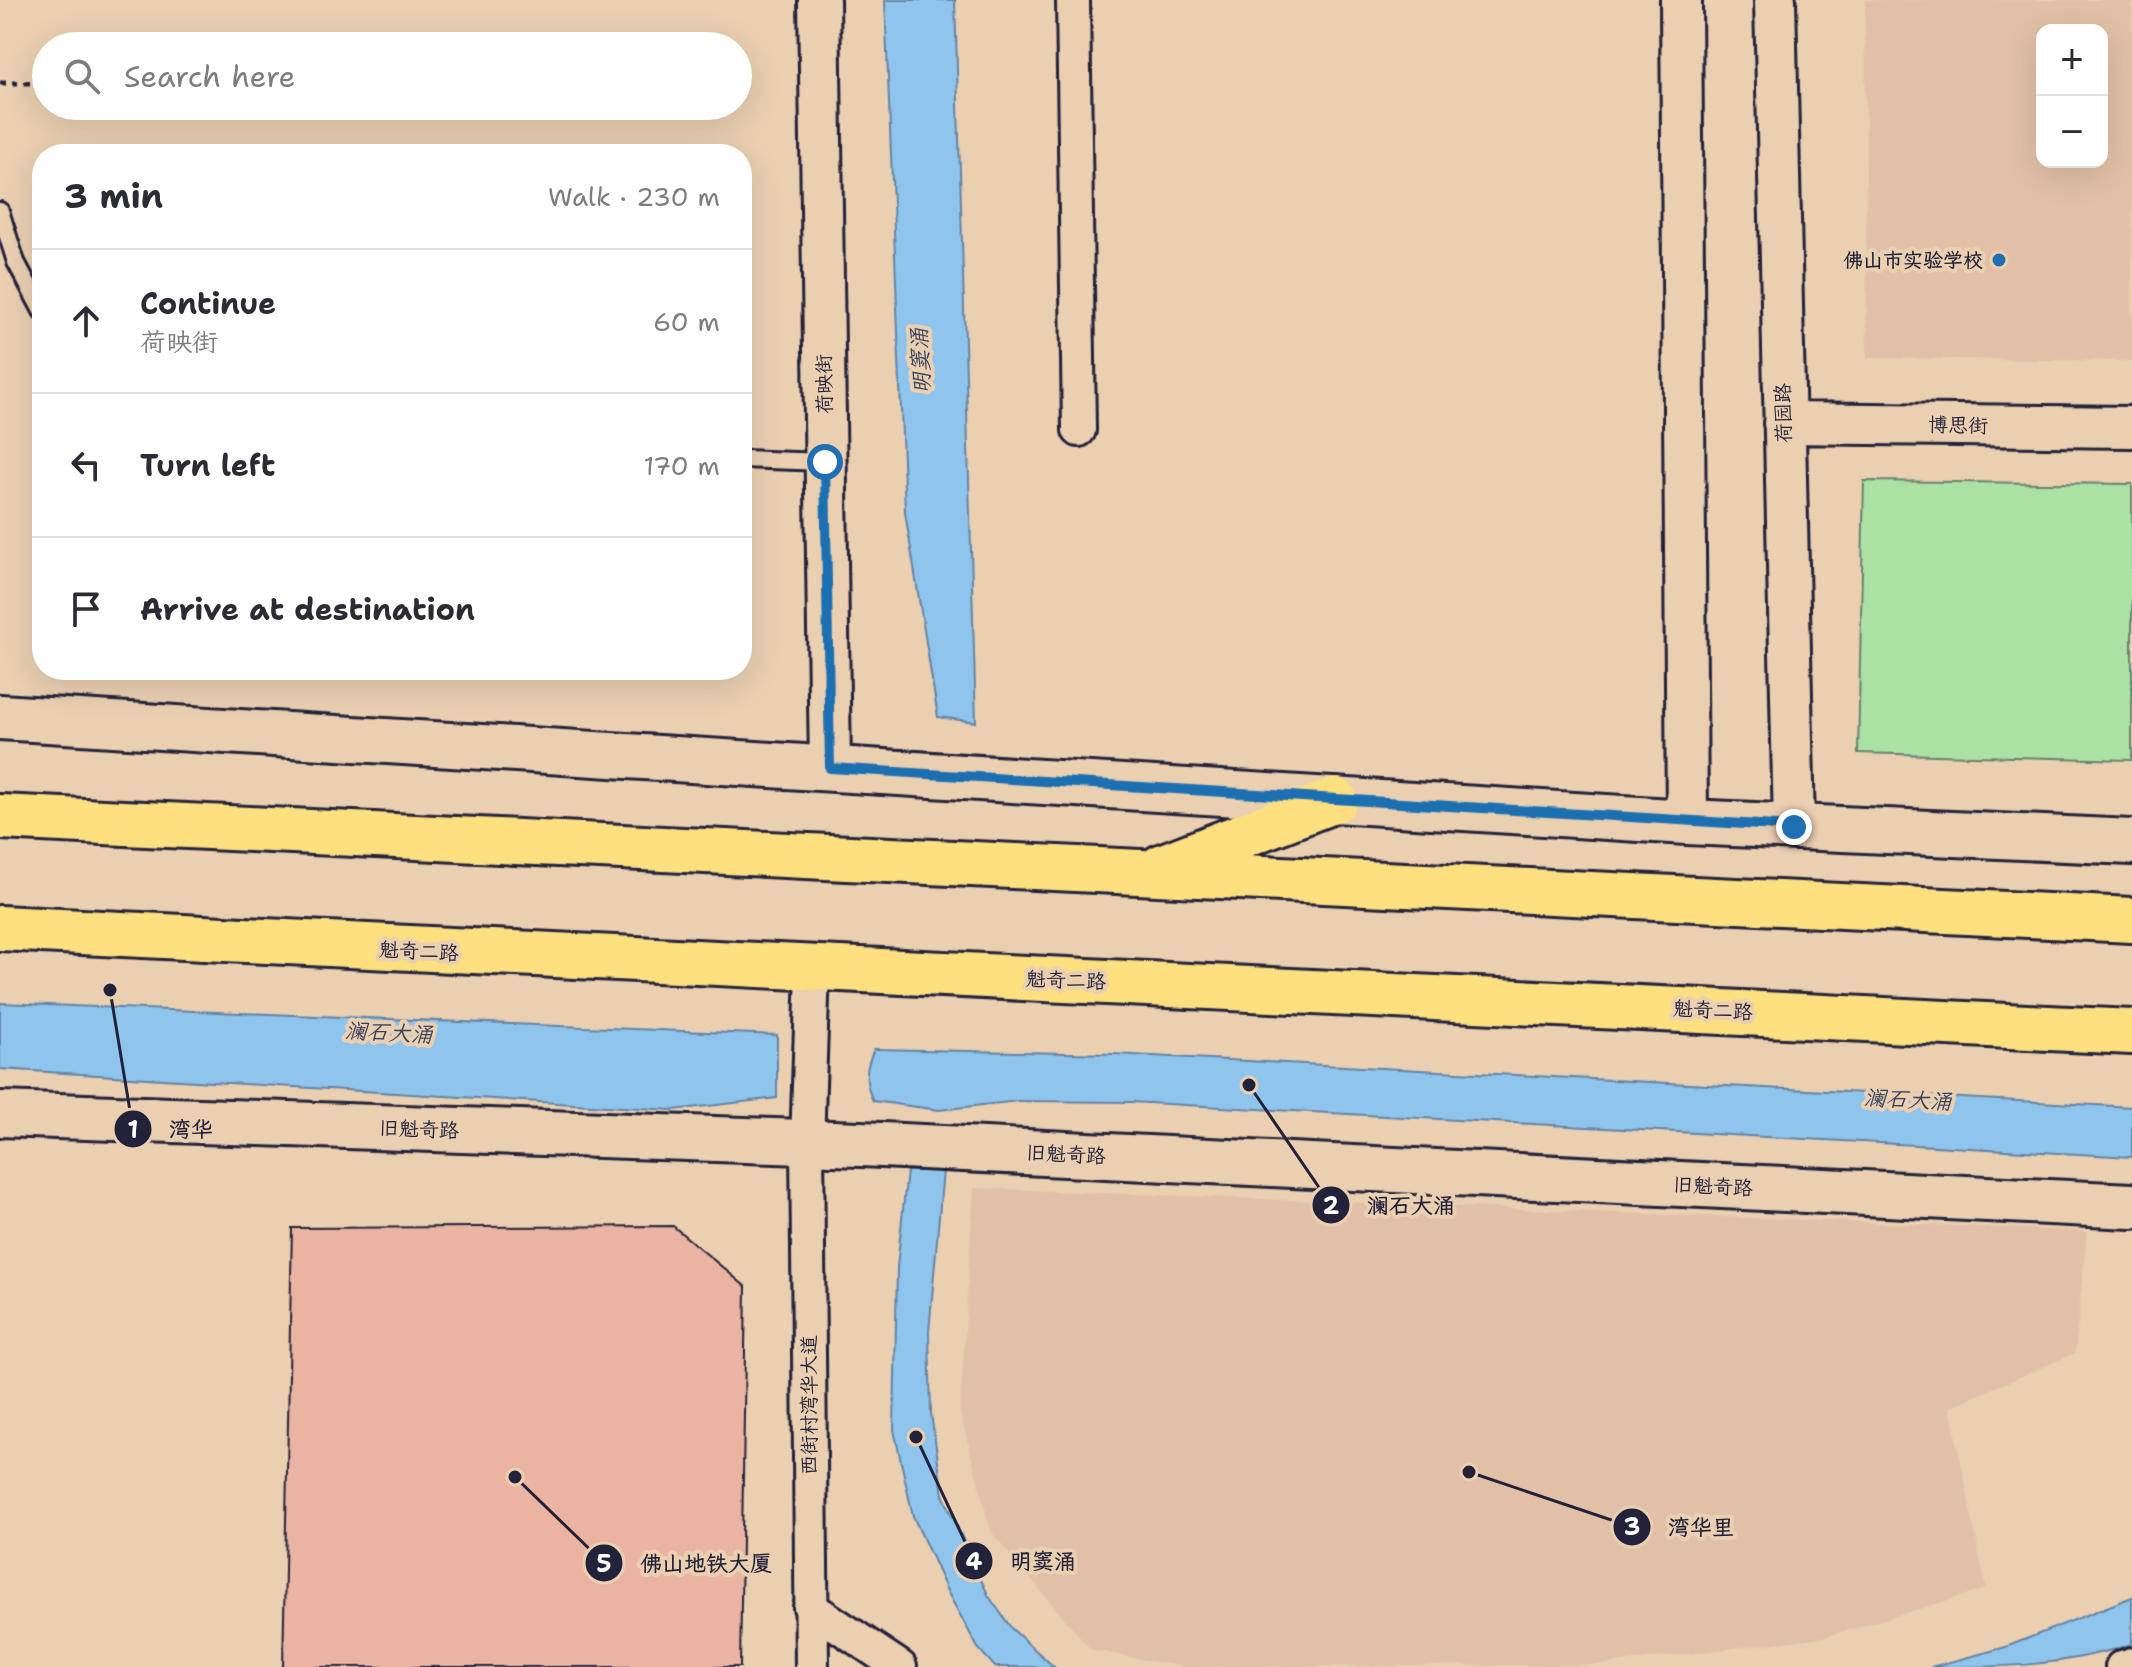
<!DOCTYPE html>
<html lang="en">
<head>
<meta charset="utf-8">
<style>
  body { margin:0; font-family:"Shantell Sans","LXGW WenKai TC",sans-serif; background:#f7f7f7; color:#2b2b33 }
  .controls { position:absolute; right:24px; top:24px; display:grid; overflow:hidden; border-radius:16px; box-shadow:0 8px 32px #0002 }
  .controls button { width:72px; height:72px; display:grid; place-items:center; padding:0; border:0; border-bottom:2px solid #e1e1e2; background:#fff; color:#2b2b33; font:40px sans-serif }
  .stop { position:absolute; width:24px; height:24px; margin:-18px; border:6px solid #1f6fb2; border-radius:50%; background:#fff }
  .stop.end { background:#1f6fb2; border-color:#fff; box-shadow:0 2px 8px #0008 }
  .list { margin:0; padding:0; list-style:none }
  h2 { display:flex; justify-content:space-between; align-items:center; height:104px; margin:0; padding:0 32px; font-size:34px }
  h2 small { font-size:26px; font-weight:400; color:#7c7c81 }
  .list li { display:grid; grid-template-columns:52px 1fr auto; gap:24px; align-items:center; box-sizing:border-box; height:144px; padding:0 32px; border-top:2px solid #e1e1e2 }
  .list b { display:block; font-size:30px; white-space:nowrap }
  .list p { margin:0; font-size:26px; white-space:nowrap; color:#7c7c81 }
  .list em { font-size:26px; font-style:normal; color:#7c7c81 }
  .icon { flex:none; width:44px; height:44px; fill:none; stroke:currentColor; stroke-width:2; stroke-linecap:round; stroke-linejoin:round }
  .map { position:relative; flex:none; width:2132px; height:1667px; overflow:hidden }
  .search { position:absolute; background:#fff; box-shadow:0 8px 32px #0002; left:32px; top:32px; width:720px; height:88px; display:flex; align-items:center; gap:20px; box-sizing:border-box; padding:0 28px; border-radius:44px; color:#7c7c81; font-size:30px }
  .panel { position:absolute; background:#fff; box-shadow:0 8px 32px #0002; left:32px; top:144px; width:720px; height:536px; border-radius:32px }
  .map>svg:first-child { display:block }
</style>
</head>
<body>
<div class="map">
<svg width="2132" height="1667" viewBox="0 0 2132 1667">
  <rect width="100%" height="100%" fill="#eacfb1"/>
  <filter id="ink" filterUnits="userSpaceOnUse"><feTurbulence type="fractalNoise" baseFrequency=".0125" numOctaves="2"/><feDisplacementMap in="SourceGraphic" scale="16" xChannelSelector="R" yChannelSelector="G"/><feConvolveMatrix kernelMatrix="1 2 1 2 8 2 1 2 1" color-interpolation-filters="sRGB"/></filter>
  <g filter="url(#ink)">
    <path fill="#e2c0a7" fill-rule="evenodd" d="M1865,0H2132V361L1867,358ZM2042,30H2102V162H2042Z
      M974,1188L2087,1231L2075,1353L1950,1407L1986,1589L1824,1637L1598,1665L1184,1667L1091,1650L991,1532L960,1412Z"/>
    <path fill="#ace1a4" stroke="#678270" stroke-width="2" d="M1864,481L2132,484V760L1858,753Z"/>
    <path fill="#8fc5ed" stroke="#6384a6" stroke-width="2" d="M885,0H955L976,722L938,717L905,512Z
      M0,1003L777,1035V1098L673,1110L0,1069Z
      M874,1049L1114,1054L2132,1107V1157L1131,1102L1018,1101L939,1110L873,1101C864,1081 865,1069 874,1049Z
      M943,1170L929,1332L931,1414L943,1495L988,1595L1012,1629L1054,1667H995L978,1648L947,1591L913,1516L894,1430L897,1267L907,1171Z
      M2132,1597V1644C2059,1667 2007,1667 1931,1667L2006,1647Z"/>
    <path fill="#ebb3a2" stroke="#22223b" stroke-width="2" d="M673,1226L746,1287L740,1667H283L292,1228Z"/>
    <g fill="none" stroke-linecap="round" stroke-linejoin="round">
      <g stroke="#22223b" stroke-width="22">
        <path id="service" d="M0,211L16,262L42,311
          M742,459L825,462"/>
      </g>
      <g stroke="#22223b" stroke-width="38">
        <path id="minor" d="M1073,0L1079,430
          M810,1607L900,1667
          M812,1667L807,1143L813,970
          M2122,1667L2132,1664"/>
      </g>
      <g stroke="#22223b" stroke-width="46">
        <path id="tertiary" d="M819,0L830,768
          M1681,0L1687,822
          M1775,0L1794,827
          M1784,423L2132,427"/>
      </g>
      <g stroke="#22223b" stroke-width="50">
        <path id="secondary" d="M0,717L1687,822L2132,842
          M0,1114L861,1144L2132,1206"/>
      </g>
      <g stroke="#22223b" stroke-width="50">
        <path id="trunk" d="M0,817L2132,920
          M1161,867L1335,800
          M0,928L2132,1032"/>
      </g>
      <path stroke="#22223b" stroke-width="5" stroke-dasharray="6 6" stroke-linecap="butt" d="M0,83H46
        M738,90H750
        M742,279L748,280"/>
      <use href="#service" stroke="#eacfb1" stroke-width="16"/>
      <use href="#minor" stroke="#eacfb1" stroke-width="32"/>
      <use href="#tertiary" stroke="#eacfb1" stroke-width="40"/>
      <use href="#secondary" stroke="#eacfb1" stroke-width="44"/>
      <use href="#trunk" stroke="#fce080" stroke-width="44"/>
    </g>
  </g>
  <g fill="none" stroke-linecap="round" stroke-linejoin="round" filter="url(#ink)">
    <path stroke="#1f6fb2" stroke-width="10" d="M825,462L830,768L1794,827"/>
  </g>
  <circle fill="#1f6fb2" stroke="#eacfb1" stroke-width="3" cx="1999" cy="260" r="8"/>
  <g text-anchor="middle" stroke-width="8" stroke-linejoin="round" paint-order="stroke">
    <g font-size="20" font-weight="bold" fill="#22223b" stroke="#eacfb1" text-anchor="end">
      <text x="1983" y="267">佛山市实验学校</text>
    </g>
    <g font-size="20" fill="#22223b" stroke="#eacfb1">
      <text transform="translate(824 384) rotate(-91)" y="7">荷映街</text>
      <text transform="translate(1783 413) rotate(-91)" y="7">荷园路</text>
      <text transform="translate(1958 425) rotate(1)" y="7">博思街</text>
      <text transform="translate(419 951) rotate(3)" y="7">魁奇二路</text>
      <text transform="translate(1066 980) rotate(2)" y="7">魁奇二路</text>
      <text transform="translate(1713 1010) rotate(3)" y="7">魁奇二路</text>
      <text transform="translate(419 1129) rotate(2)" y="7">旧魁奇路</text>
      <text transform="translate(1066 1154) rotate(3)" y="7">旧魁奇路</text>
      <text transform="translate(1713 1186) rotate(3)" y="7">旧魁奇路</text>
      <text transform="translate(809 1405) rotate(-90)" y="7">西街村湾华大道</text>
    </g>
    <g font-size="22" font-style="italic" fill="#38435f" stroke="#eacfb1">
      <text transform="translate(920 361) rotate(-93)" y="8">明窦涌</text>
      <text transform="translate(389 1032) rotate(3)" y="8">澜石大涌</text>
      <text transform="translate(1908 1099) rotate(3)" y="8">澜石大涌</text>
    </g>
  </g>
  <path fill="none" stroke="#22223b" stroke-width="3" d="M110 990L133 1129M1249 1085L1331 1205M1469 1472L1632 1527M916 1437L974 1561M515 1477L604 1563"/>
  <g fill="#22223b" stroke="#eacfb1" stroke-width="3">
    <circle cx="110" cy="990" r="8"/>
    <circle cx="1249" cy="1085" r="8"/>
    <circle cx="1469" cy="1472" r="8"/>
    <circle cx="916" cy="1437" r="8"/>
    <circle cx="515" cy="1477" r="8"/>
    <circle cx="133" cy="1129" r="20"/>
    <circle cx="1331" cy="1205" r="20"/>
    <circle cx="1632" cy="1527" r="20"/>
    <circle cx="974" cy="1561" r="20"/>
    <circle cx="604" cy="1563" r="20"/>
  </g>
  <g font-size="24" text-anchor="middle" font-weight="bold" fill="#fff">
    <text x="133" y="1138">1</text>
    <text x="1331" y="1214">2</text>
    <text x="1632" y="1535">3</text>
    <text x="974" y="1570">4</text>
    <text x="604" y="1572">5</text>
  </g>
  <g font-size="22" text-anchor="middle" font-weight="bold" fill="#22223b" stroke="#eacfb1" stroke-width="8" stroke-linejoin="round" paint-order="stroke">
    <text x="191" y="1137">湾华</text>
    <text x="1411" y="1213">澜石大涌</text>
    <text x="1701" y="1535">湾华里</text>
    <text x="1043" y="1569">明窦涌</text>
    <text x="706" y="1571">佛山地铁大厦</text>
  </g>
</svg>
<div class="controls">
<button>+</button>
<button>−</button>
</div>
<div class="stop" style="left:825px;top:462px"></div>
<div class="stop end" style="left:1794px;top:827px"></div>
<div class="search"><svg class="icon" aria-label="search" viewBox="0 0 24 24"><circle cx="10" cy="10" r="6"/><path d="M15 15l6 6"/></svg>Search here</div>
<section class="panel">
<h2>3 min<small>Walk · 230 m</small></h2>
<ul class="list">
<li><svg class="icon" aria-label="ahead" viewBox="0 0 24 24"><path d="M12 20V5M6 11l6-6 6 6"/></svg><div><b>Continue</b><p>荷映街</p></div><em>60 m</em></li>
<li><svg class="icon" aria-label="left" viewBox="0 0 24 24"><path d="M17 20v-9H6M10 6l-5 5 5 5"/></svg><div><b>Turn left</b></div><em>170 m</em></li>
<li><svg class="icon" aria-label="arrive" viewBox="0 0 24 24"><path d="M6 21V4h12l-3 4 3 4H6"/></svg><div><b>Arrive at destination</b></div></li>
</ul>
</section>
</div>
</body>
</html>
